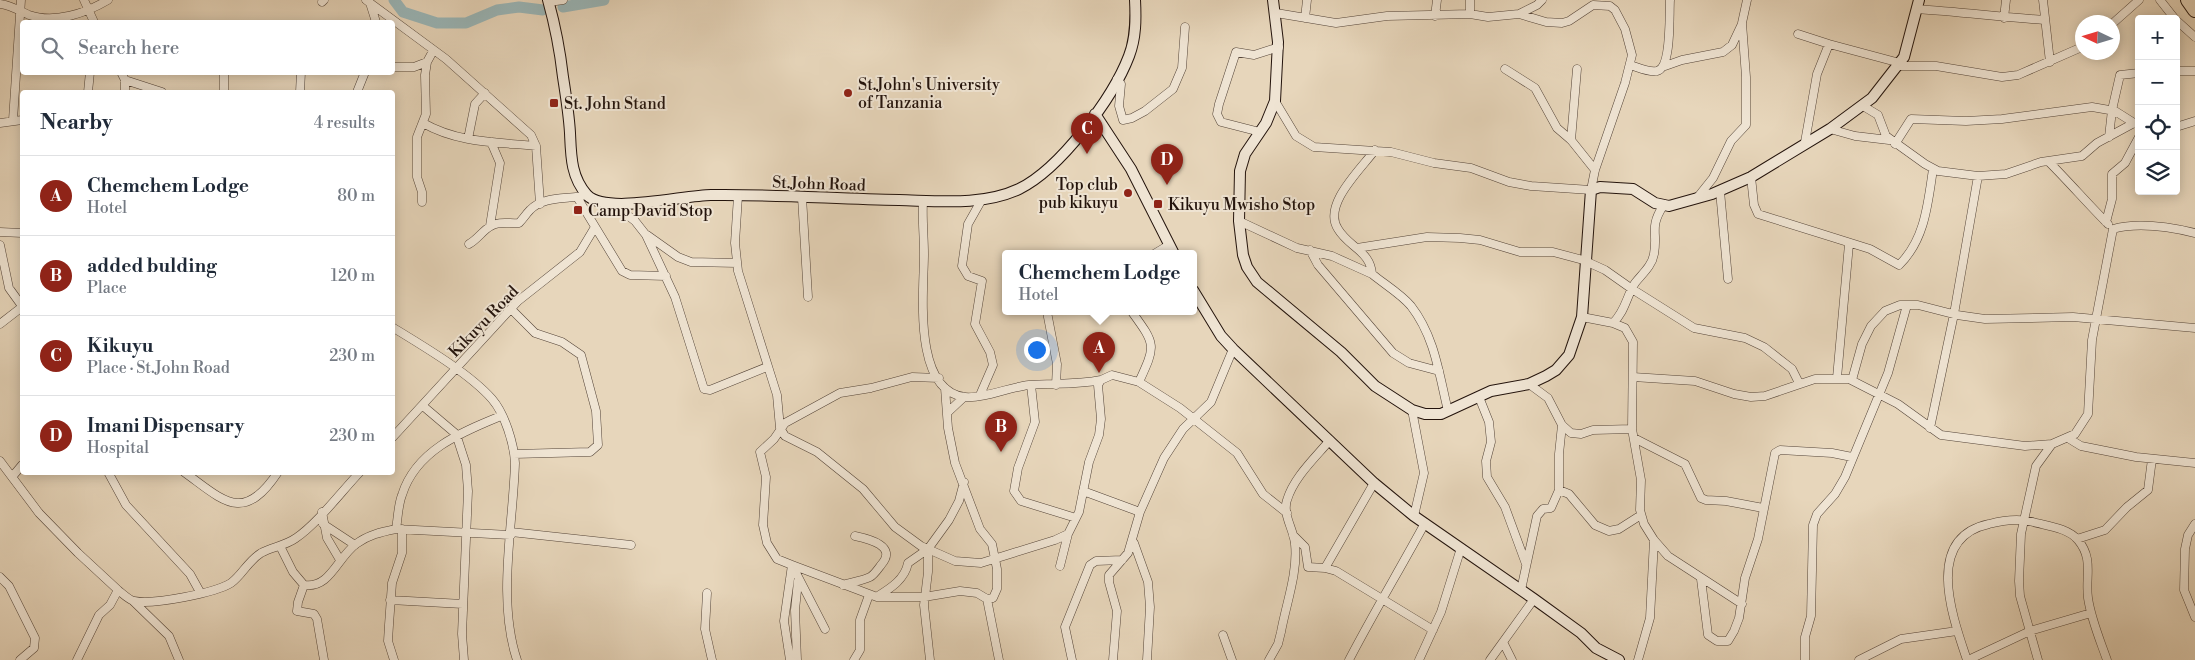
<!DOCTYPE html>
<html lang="en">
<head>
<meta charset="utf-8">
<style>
  body { margin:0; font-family:"Libre Bodoni",serif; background:#f6f6f7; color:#1f2937 }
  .controls { position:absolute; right:15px; top:15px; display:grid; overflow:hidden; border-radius:5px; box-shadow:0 2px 12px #0003 }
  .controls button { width:45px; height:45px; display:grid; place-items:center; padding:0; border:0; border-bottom:1px solid #e0e1e3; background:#fff; color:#1f2937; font:25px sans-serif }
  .compass { position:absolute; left:2075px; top:15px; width:45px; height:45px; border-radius:50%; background:#fff; box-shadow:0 2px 12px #0003; rotate:274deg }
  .you { position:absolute; left:1036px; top:349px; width:18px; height:18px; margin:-12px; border:4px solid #fff; border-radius:50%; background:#1a73e8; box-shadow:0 0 0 8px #1a73e833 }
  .badge { display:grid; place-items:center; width:32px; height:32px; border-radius:50%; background:#8f2418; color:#fff; font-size:16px; font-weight:700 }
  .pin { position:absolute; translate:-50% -41px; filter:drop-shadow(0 1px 2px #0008) }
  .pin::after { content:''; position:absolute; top:26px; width:18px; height:15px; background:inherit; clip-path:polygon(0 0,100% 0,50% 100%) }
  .popup { position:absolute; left:1002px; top:250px; width:195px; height:65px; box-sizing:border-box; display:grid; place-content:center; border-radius:5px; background:#fff; filter:drop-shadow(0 1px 4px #0005); font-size:16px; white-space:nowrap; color:#747a83 }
  .popup b { font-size:19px; color:#1f2937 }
  .popup::after { content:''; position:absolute; left:50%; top:100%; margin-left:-10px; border:10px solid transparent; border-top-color:#fff }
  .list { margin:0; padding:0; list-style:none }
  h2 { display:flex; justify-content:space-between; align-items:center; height:65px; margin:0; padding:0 20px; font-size:21px }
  h2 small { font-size:16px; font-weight:400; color:#747a83 }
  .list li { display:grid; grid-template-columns:32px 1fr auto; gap:15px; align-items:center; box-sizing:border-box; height:80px; padding:0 20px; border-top:1px solid #e0e1e3 }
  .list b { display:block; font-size:19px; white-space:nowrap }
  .list p { margin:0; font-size:16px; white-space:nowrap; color:#747a83 }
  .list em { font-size:16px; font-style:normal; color:#747a83 }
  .icon { flex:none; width:28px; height:28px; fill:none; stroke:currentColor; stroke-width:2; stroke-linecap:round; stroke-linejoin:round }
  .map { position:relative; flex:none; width:2195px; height:660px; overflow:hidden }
  .search { position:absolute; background:#fff; box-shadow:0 2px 12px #0003; left:20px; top:20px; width:375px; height:55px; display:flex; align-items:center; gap:12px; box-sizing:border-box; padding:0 18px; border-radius:5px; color:#747a83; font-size:19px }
  .panel { position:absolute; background:#fff; box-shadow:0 2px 12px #0003; left:20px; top:90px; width:375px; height:385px; border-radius:5px }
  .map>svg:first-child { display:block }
</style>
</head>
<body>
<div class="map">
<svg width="2195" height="660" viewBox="0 0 2195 660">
  <rect width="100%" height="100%" fill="#e7d6bb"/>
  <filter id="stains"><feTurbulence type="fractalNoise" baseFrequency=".004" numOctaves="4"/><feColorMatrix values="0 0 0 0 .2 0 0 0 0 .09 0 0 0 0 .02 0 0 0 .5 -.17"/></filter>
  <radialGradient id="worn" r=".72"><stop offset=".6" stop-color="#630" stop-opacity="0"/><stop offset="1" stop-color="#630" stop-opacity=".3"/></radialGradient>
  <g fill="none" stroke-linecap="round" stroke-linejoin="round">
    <path stroke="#9ab7b9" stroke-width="11" d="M394,0L403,12L437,23H466L497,10L519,7L543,10
      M563,7L604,0"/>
    <g stroke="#544438" stroke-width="9">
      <path id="street" d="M84,0L94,22
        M366,0L446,59L531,135L536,146L540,204
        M2043,0L2050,62
        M2160,0L2175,19
        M322,2L324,0
        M549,2L563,0
        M370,3L376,22
        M0,4C10,5 20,11 29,15C55,24 86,13 108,0
        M1917,9C1960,12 2002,17 2045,20
        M1470,14V0
        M1519,14L1537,5L1542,0
        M1435,16L1437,0
        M1305,18L1307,0
        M2004,18L2006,0
        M2176,20L2195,37
        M2112,24L2139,0
        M1798,34L1829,44
        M1630,65C1637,67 1649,73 1657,71C1672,68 1669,14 1670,0
        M1665,66L1682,60L1723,52L1732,45L1741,26
        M1899,66H1936L2002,77L2018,75L2082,47
        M392,67H414L427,62
        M1505,69L1535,88L1557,128L1571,140L1595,170
        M2176,71H2195
        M121,72L125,80L162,92
        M1117,79L1121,84L1119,106L1123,120L1132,118L1145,111L1173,89L1182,68L1185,27
        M125,80V92
        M88,92L90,72
        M224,92V72
        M300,92L301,72
        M357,92L365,72
        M1275,101L1296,136L1314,147L1391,152L1434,163L1471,168L1509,182L1531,186L1591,190L1595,170L1625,83L1632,55L1625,29L1615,10L1610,6L1593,5L1569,21L1562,23L1546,22L1519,14L1488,17L1470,14L1387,16L1336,23L1276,13
        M1863,106L1878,115L1886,136L1925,164L1938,171L1978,176L2006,174L2041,162L2082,156L2097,143L2134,123L2139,124
        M13,120L21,0
        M0,123L22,120
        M423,123C458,143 496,142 536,146
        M2176,127L2195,121
        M1830,129L1855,136L1889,140
        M1260,132L1221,122L1217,114L1219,104L1236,52L1254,55L1279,47
        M2109,137L2112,110L2120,75L2139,73
        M468,139L475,104L485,93
        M1571,140L1577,69
        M1805,142L1817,74L1829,44L1900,63
        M1895,144L1911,119L1966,121L2002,119L2092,107L2115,111L2134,123
        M1375,150C1361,169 1322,205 1338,229C1342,236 1348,241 1354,246C1364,254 1371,261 1372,274C1384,284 1401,294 1411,306C1435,337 1439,374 1448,411
        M2049,162C2069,182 2088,204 2108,224
        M1751,177L1754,205L1758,214L1870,249L1899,265C1925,240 1928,203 1933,169
        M1720,191L1728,279
        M738,196L735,243L738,271L777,395L780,428L785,436L817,452L863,489L895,527L921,546L955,561L981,563L1055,540L1068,534L1079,512L1089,462L1099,435L1101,419L1098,385L1101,380L1112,375L1139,382L1180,408L1237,453L1263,494L1287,513
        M577,197L622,271L630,275L666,276
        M802,197L808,297
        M1697,198L1713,178L1731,141L1746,125V77L1742,23L1747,0
        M923,201C922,219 924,237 924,254C924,290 912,391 965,397C983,399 1010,387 1029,385C1053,383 1076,385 1101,380
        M422,202V192L417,177V137L426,114L425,75L427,62L433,51
        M613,204L635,221L646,235L675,297L704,389L710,390L767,367
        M1239,221L1297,248L1332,256L1372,274
        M2106,222L2112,199V174L2125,163L2139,137
        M490,226L500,163L491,142
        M0,232L22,233
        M647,235L678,257L691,262L737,263
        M469,244C478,239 483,230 491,226C498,221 511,224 519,223C523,219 526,214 530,210C544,195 569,200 587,195
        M0,245L9,288L22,306
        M1357,248L1427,237L1460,238L1480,240L1520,252H1553L1583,260L1605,270L1632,289L1694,328L1745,338L1764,347L1792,369L1799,383
        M1310,250L1318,265L1393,353L1409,363L1439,371
        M1154,254L1169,245
        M511,309L535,333L562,342L581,355L596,411L598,445L590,452L514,454
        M1047,312L1057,364L1056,385
        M1132,312C1156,345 1156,345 1139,382
        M1582,317L1613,323L1625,328L1633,342L1632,429L1641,480L1640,510L1644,524L1654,540L1668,556L1742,604
        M1613,323C1626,310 1626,297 1635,283C1642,274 1652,266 1654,254C1658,232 1649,228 1663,206
        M0,324L22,307
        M392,327C423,346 469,373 492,399C505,414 514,444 515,463C513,526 497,600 517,660
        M1633,377L1695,381L1734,394L1751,397L1765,396L1815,379H1849L1898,404L1941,435L2025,446L2052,444
        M1837,378L1849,244
        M1852,380L1862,344L1871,326L1885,311L1900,305H1918L1957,315L1985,319L2073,317L2195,328
        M1529,384L1548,398L1562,425L1571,433L1581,434L1593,430L1632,429
        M1031,385L1035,422L1018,468L1014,491L1021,501L1076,518
        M945,388L948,428L955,463L980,529L992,544L997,569V589L993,598L987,599
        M980,395L993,365L990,352L975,324L982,281L968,276L962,266L968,224L981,201
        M1479,397L1489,422L1491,442L1486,461L1487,477L1505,507L1526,564
        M423,406L456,434L466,465L468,491L462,634L464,660
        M1412,410L1424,473L1414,516
        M948,412L964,397
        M1930,428L1954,314L1978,176
        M392,438L518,301L580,252L595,227
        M1634,438L1685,464L1701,498L1706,500L1726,501L1763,508
        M2068,438L2081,446L2136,457L2195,463
        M0,461L39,513L78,553L118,590
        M108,472L126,505L190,574L200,592
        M184,472C223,500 243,525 278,472
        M12,477L22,465
        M1374,483L1325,568L1336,571L1433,630
        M1559,490L1569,494L1595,525L1609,531L1619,529L1641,515
        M1083,491L1140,512
        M322,512L327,538L340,560
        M323,524L355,545
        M2195,524L2188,535L2185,549L2184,590L2195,617
        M396,529C398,518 398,505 402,495C416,450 462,432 501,416
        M511,532L631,545
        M1293,535L1305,547L1308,567L1325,568
        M2077,539L2105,530L2127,507L2148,490L2152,459
        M1132,541L1134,543L1148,582L1150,607L1147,660
        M280,546L293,572L304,585C330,589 337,558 356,544C368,535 381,532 396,529L511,535
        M928,549V572L924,605L930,660
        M1060,566L1068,534
        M0,577L9,586L35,638L34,648L20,660
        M1701,579L1708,635L1717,641H1728L1734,631L1739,618L1745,578L1758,539L1775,453L1780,450L1832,453L1852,457
        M304,585L298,602L297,611L314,614L317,619L324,660
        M843,585C851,582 862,581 870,577C874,575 878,569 881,565C898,546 869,539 855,536
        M1521,590L1537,516L1543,509L1551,508L1559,490V454L1562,425
        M707,593L705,629L712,660
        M878,596C891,588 905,579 908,563L928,549L949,520L959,501L964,482
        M390,600L463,604
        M133,601L169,636L179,660
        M825,629L792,565L777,559L767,543L763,525L766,477L760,452L774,439L785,423L840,393L871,388L912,377L939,378
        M1223,635L1232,660
        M1504,644L1512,660
        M77,660L99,615L110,605L118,590C123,594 129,600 134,601C153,605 215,593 231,583C243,574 247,562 261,553C271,547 285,546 296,538C317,524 341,492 360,472
        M394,660L388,641L389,625L392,583L402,553V529
        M790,660L784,621L792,565L877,597H924L960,591L977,593L987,599L999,660
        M797,660L795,610L798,581
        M854,660L860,650V620L869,595
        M1072,660L1065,627L1090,565L1096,561L1122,560
        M1113,660L1117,611L1109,582V575L1128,553L1140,512L1164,458L1183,429L1211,402L1233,349
        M1269,660L1278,644L1281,632C1286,604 1298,573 1295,544C1294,530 1282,514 1287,500C1294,477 1315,458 1330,440
        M1349,660C1373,614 1400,569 1425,523
        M1419,660L1441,612L1461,548
        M1490,660L1534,599
        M1638,660L1650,618L1654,540
        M1805,660V637L1811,616L1813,525L1817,514L1835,494L1845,477L1888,373L1907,305
        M1859,660L1901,639L1957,631
        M1967,660C1953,618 1923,538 1989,524C2004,520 2018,518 2033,522C2048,526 2068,528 2078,540C2094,559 2085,577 2088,598C2091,619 2100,640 2107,660
        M1968,660L2030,631L2091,613
        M2038,660L2020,596L2019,581L2021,534L2036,466L2052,444L2075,434L2088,414L2092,340L2113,229C2138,222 2170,227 2195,233"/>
    </g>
    <g stroke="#23130c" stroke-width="12">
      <path id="secondary" d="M548,0C555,25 560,51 563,77C566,96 569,115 570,133C571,156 571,177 587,195C606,215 684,195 711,195C774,194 837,199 899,200C939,201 983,206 1019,189C1060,169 1113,98 1129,56C1136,38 1136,19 1135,0
        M1273,0L1278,42L1275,101L1266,123L1245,154L1240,171L1239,221L1243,255L1247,267L1257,282L1341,352L1375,386L1412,410L1425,414H1441L1491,391L1529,384L1546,376L1556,370L1569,355L1582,317L1591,190L1600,187L1633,189L1655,203L1669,206L1712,194L1751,177L1830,129L1872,98L1904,57L1919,0
        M1095,114L1131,169L1174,254
        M1193,290L1221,336L1233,349L1374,483L1414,516L1534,599L1581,633L1596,648L1619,660"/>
    </g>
    <g stroke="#23130c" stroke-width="16">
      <path id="highway" d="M2188,0L2195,10"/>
    </g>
    <use href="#street" stroke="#efe4d3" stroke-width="8"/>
    <use href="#secondary" stroke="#efe4d3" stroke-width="10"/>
    <use href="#highway" stroke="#e7d6bb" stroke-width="14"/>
  </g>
  <g fill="#8f2418" stroke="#efe4d3" stroke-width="2">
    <circle cx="848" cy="93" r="5"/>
    <rect x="549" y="98" width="10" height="10" rx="2.5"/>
    <circle cx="1128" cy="193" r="5"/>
    <rect x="1153" y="199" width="10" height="10" rx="2.5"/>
    <rect x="573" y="205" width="10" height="10" rx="2.5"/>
  </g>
  <g text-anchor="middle" stroke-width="4" stroke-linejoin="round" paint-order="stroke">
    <g font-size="16" fill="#23130c" stroke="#efe4d3" text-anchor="start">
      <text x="858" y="90">St.John's University<tspan x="858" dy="18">of Tanzania</tspan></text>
      <text x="564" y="109">St. John Stand</text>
      <text x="1118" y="190" text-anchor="end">Top club<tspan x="1118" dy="18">pub kikuyu</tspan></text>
      <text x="1168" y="210">Kikuyu Mwisho Stop</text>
      <text x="588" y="216">Camp David Stop</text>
    </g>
    <g font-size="16" fill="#23130c" stroke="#efe4d3">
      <text transform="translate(819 183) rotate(2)" y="6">St.John Road</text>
      <text transform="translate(483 321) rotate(-46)" y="6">Kikuyu Road</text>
    </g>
  </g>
  <rect width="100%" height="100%" filter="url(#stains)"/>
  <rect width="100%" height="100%" fill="url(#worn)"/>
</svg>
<div class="controls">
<button>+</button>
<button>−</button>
<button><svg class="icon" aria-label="locate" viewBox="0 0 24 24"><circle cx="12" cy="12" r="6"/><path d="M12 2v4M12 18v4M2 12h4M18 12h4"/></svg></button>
<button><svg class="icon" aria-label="layers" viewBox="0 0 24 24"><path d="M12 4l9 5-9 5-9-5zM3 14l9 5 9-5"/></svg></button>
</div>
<svg class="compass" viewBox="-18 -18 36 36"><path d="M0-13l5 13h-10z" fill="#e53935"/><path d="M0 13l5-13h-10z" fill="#747a83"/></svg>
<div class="you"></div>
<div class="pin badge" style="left:1099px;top:373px">A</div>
<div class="popup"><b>Chemchem Lodge</b>Hotel</div>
<div class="pin badge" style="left:1001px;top:452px">B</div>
<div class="pin badge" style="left:1087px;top:154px">C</div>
<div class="pin badge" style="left:1167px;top:185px">D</div>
<div class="search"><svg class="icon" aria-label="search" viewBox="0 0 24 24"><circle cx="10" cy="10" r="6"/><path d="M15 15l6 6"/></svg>Search here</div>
<section class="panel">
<h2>Nearby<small>4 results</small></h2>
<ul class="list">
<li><span class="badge">A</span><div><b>Chemchem Lodge</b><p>Hotel</p></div><em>80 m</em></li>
<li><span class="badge">B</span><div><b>added bulding</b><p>Place</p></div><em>120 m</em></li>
<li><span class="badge">C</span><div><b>Kikuyu</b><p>Place · St.John Road</p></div><em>230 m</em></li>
<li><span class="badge">D</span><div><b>Imani Dispensary</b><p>Hospital</p></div><em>230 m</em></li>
</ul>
</section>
</div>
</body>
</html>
